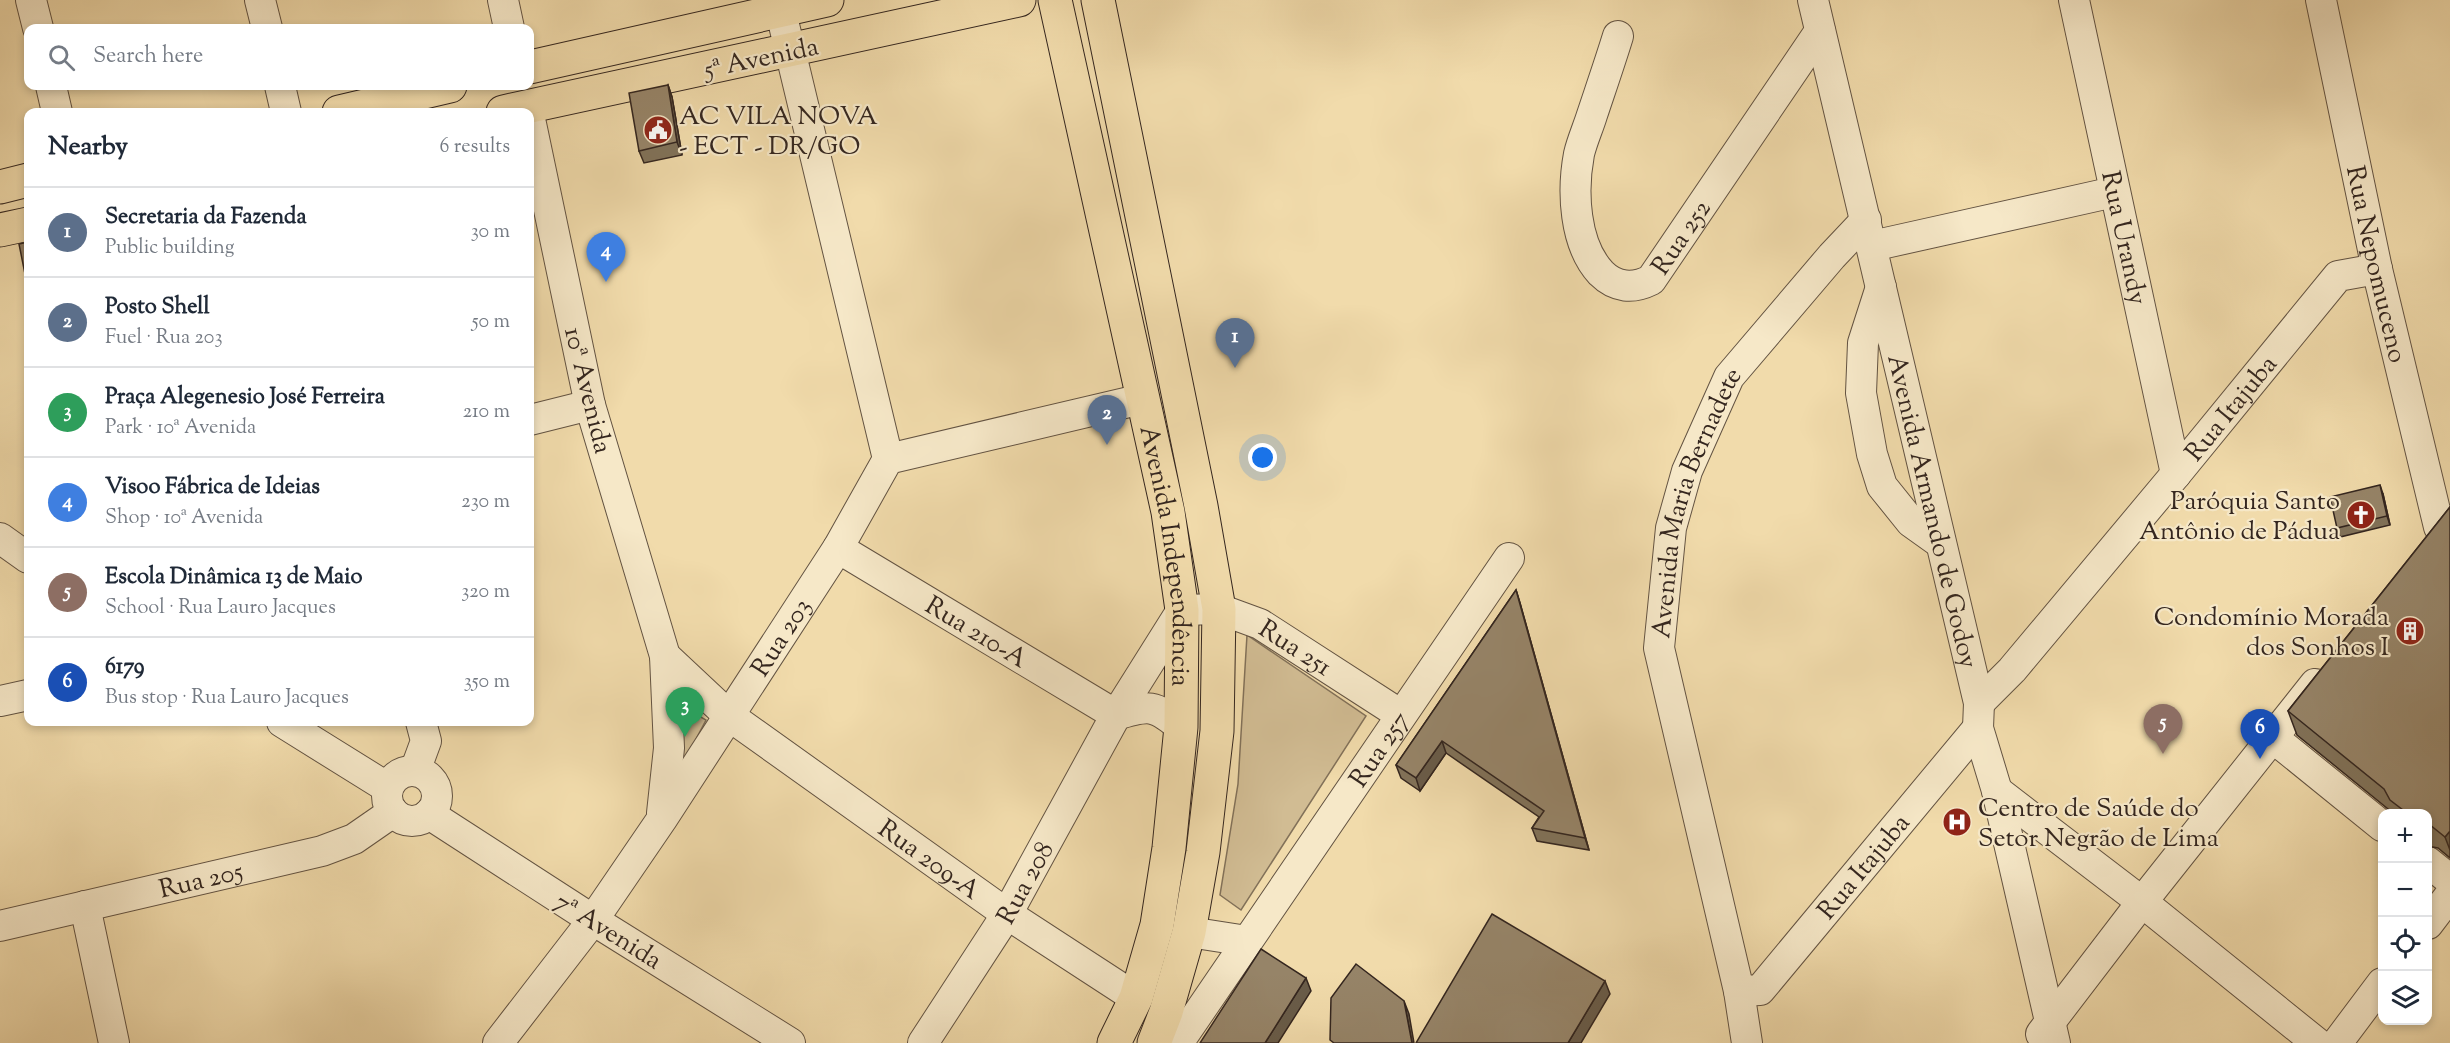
<!DOCTYPE html>
<html lang="en">
<head>
<meta charset="utf-8">
<style>
  body { margin:0; font-family:"Sorts Mill Goudy",serif; background:#f6f6f7; color:#1f2937 }
  .controls { position:absolute; right:18px; bottom:18px; display:grid; overflow:hidden; border-radius:12px; box-shadow:0 3px 9px #0003 }
  .controls button { width:54px; height:54px; display:grid; place-items:center; padding:0; border:0; border-bottom:2px solid #e0e1e3; background:#fff; color:#1f2937; font:30px sans-serif }
  .you { position:absolute; left:1263px; top:458px; width:21px; height:21px; margin:-15px; border:4px solid #fff; border-radius:50%; background:#1a73e8; box-shadow:0 0 0 9px #1a73e833 }
  .badge { display:grid; place-items:center; width:39px; height:39px; border-radius:50%; background:#8f2418; color:#fff; font-size:20px; font-weight:700 }
  .pin { position:absolute; translate:-50% -50px; filter:drop-shadow(0 2px 3px #0008) }
  .pin::after { content:''; position:absolute; top:32px; width:21px; height:18px; background:inherit; clip-path:polygon(0 0,100% 0,50% 100%) }
  .list { margin:0; padding:0; list-style:none }
  h2 { display:flex; justify-content:space-between; align-items:center; height:78px; margin:0; padding:0 24px; font-size:26px }
  h2 small { font-size:20px; font-weight:400; color:#747a83 }
  .list li { display:grid; grid-template-columns:39px 1fr auto; gap:18px; align-items:center; box-sizing:border-box; height:90px; padding:0 24px; border-top:2px solid #e0e1e3 }
  .list b { display:block; font-size:22px; white-space:nowrap }
  .list p { margin:0; font-size:20px; white-space:nowrap; color:#747a83 }
  .list em { font-size:20px; font-style:normal; color:#747a83 }
  .icon { flex:none; width:33px; height:33px; fill:none; stroke:currentColor; stroke-width:2; stroke-linecap:round; stroke-linejoin:round }
  .map { position:relative; flex:none; width:2450px; height:1043px; overflow:hidden }
  .search { position:absolute; background:#fff; box-shadow:0 3px 9px #0003; left:24px; top:24px; width:510px; height:66px; display:flex; align-items:center; gap:15px; box-sizing:border-box; padding:0 21px; border-radius:12px; color:#747a83; font-size:22px }
  .panel { position:absolute; background:#fff; box-shadow:0 3px 9px #0003; left:24px; top:108px; width:510px; height:618px; border-radius:12px }
  .map>svg:first-child { display:block }
</style>
</head>
<body>
<div class="map">
<svg width="2450" height="1043" viewBox="0 0 2450 1043">
  <rect width="100%" height="100%" fill="#f1dbab"/>
  <filter id="stains"><feTurbulence type="fractalNoise" baseFrequency=".00333" numOctaves="4"/><feColorMatrix values="0 0 0 0 .2 0 0 0 0 .09 0 0 0 0 .02 0 0 0 .5 -.17"/></filter>
  <radialGradient id="worn" r=".72"><stop offset=".6" stop-color="#630" stop-opacity="0"/><stop offset="1" stop-color="#630" stop-opacity=".3"/></radialGradient>
  <path fill="#d1bc93" stroke="#827159" stroke-width="1.5" d="M1247,635L1366,716L1241,910L1220,895L1238,784Z
    M675,702L706,720L685,760L673,754Z"/>
  <g fill="none" stroke-linecap="round" stroke-linejoin="round">
    <g stroke="#635342" stroke-width="32">
      <g id="minor">
        <path d="M31,0L38,28"/>
        <path d="M260,0L267,28"/>
        <path d="M503,0L509,28"/>
        <path d="M778,0L888,459"/>
        <path id="s1" d="M1813,0C1870,234 1922,469 1979,703L1978,728L1997,791L2055,1043"/>
        <path id="s2" d="M2074,0L2176,474"/>
        <path id="s3" d="M2321,0L2377,269L2439,527"/>
        <path id="s4" d="M1618,36C1610,62 1601,88 1592,115C1588,128 1582,141 1579,154C1572,191 1574,244 1601,273C1616,288 1633,289 1651,280L1820,31"/>
        <path d="M51,86L57,112"/>
        <path d="M280,86L286,112"/>
        <path d="M530,119L590,405L665,656L669,748L662,813"/>
        <path d="M1872,246L2114,192"/>
        <path d="M1881,287L1863,343L1861,393L1872,454L1882,486L1911,522L1939,542"/>
        <path d="M530,420L590,405"/>
        <path d="M0,538L28,558"/>
        <path id="s5" d="M838,548L1116,715"/>
        <path id="s6" d="M665,656L728,715L1007,914L1136,998"/>
        <path d="M0,701L28,695"/>
        <path id="s7" d="M1979,703L2012,670L2176,474L2338,276L2377,269"/>
        <path d="M1116,715C1149,705 1154,704 1181,727"/>
        <path d="M282,722L388,788"/>
        <path d="M2272,737L2382,826"/>
        <path d="M415,771L426,741L421,722"/>
        <circle cx="412" cy="796" r="25"/>
        <path d="M1997,791L2142,902L2317,1043"/>
        <path d="M429,814L593,920L790,1043"/>
        <path d="M2428,862L2450,880"/>
        <path d="M85,906L114,1043"/>
        <path d="M2428,924L2450,895"/>
        <path id="s8" d="M0,926L322,851L354,839L393,812"/>
        <path d="M1189,932L1247,941"/>
        <path id="s9" d="M1739,991L1760,990L1978,728"/>
        <path d="M2041,1034L2142,902L2315,684"/>
        <path id="s10" d="M498,1043L593,920L662,819L838,548L888,459L1142,399"/>
        <path id="s11" d="M923,1043L1007,914L1116,715L1182,610L1219,609L1260,624L1401,715"/>
        <path id="s12" d="M1178,1043L1509,558"/>
        <path id="s13" d="M1747,1043L1739,991L1659,648L1671,528L1687,471L1729,377L1832,256L1866,220"/>
        <path d="M2337,1043L2382,983"/>
      </g>
    </g>
    <g stroke="#34261f" stroke-width="35">
      <g id="major">
        <path id="s14" d="M1055,0L1168,512L1182,610L1181,727L1169,848L1157,925L1136,998L1114,1043"/>
        <path d="M1098,0L1201,506L1219,609L1217,731L1203,852L1189,932L1166,1012L1154,1043"/>
        <path d="M530,67L827,0"/>
        <path d="M339,112L450,86"/>
        <path d="M503,112L1019,0"/>
        <path d="M0,187L28,180"/>
        <path d="M0,230L28,224"/>
      </g>
    </g>
    <use href="#minor" stroke="#f6e8c8" stroke-width="30"/>
    <use href="#major" stroke="#f1dbab" stroke-width="33"/>
  </g>
  <path fill="#817259" stroke="#34261f" stroke-width="1.5" d="M668,85L672,97L682,155L644,163L639,151Z
    M2383,494L2390,525L2340,537L2337,528Z
    M2450,507V858L2438,848L2427,846V813H2393L2297,735L2288,711Z
    M1516,590L1520,603L1589,850L1537,841L1532,828L1539,817L1446,753L1420,791L1401,778L1396,765Z"/>
  <path fill="#695c49" stroke="#34261f" stroke-width="1.5" d="M668,85L672,97L682,155L677,142Z
    M2380,485L2383,494L2390,525L2387,516Z
    M1516,590L1520,603L1589,850L1585,838Z
    M1442,741L1446,753L1420,791L1416,778Z
    M2450,831V850L2445,837Z
    M1306,978L1311,991L1278,1043H1265Z
    M1605,981L1610,994L1581,1043H1568Z
    M1404,1001L1409,1014L1414,1043H1412Z"/>
  <path fill="#968468" stroke="#34261f" stroke-width="1.5" d="M668,85L677,142L639,151L629,93Z
    M28,242V289L19,244Z
    M2380,485L2387,516L2337,528L2330,497Z
    M2450,507V831L2445,837L2430,825L2427,824V813H2407L2390,800L2384,789L2288,711Z
    M1516,590L1585,838L1532,828L1544,811L1442,741L1416,778L1396,765Z
    M1492,914L1605,981L1568,1043H1416Z
    M1261,949L1306,978L1265,1043H1200Z
    M1356,964L1404,1001L1412,1043H1334L1330,1040L1331,998Z"/>
  <defs>
    <g id="civic-disc" transform="scale(1.5)"><circle r="9.5" fill="#8f2418" stroke="#f6e8c8"/><path d="M-.6-6.5H3V-4.5H.6V-3L4-1V1h2V6H-6V1h2V-1L-.6-3ZM-1.2 2.5V6h2.4V2.5Z" fill="#fff"/></g>
    <g id="church-disc" transform="scale(1.5)"><circle r="9.5" fill="#8f2418" stroke="#f6e8c8"/><path d="M-1.2-6h2.4v3.5h3.3v2.4h-3.3V6h-2.4V-.1h-3.3v-2.4h3.3Z" fill="#fff"/></g>
    <g id="building-disc" transform="scale(1.5)"><circle r="9.5" fill="#8f2418" stroke="#f6e8c8"/><path d="M-4-6H4V6H1V3H-1V6H-4ZM-2.5-4.3h1.7v1.8h-1.7ZM.8-4.3h1.7v1.8H.8ZM-2.5-1h1.7V.8h-1.7ZM.8-1h1.7V.8H.8Z" fill="#fff"/></g>
    <g id="hospital-disc" transform="scale(1.5)"><circle r="9.5" fill="#8f2418" stroke="#f6e8c8"/><path d="M-5-5h3v3.5h4V-5h3V5h-3V1.5h-4V5h-3Z" fill="#fff"/></g>
  </defs>
  <g fill-rule="evenodd">
    <use href="#civic-disc" x="658" y="130"/>
    <use href="#church-disc" x="2361" y="515"/>
    <use href="#building-disc" x="2410" y="631"/>
    <use href="#hospital-disc" x="1957" y="822"/>
  </g>
  <g text-anchor="middle" stroke-width="4.5" stroke-linejoin="round" paint-order="stroke">
    <g font-size="26" fill="#34261f" stroke="#f6e8c8">
      <text transform="translate(761 57) rotate(-12)" y="9">5ª Avenida</text>
      <text dy="9" stroke="none"><textPath href="#s4" startOffset="356">Rua 252</textPath></text>
      <text dy="9" stroke="none"><textPath href="#s2" startOffset="243">Rua Urandy</textPath></text>
      <text dy="9" stroke="none"><textPath href="#s3" startOffset="270">Rua Nepomuceno</textPath></text>
      <text transform="translate(589 390) rotate(76)" y="9">10ª Avenida</text>
      <text dy="9" stroke="none"><textPath href="#s7" startOffset="388">Rua Itajuba</textPath></text>
      <text dy="9" stroke="none"><textPath href="#s13" startOffset="556">Avenida Maria Bernadete</textPath></text>
      <text dy="9" stroke="none"><textPath href="#s1" startOffset="525">Avenida Armando de Godoy</textPath></text>
      <text dy="9" stroke="none"><textPath href="#s14" startOffset="568">Avenida Independência</textPath></text>
      <text dy="9" stroke="none"><textPath href="#s5" startOffset="162">Rua 210-A</textPath></text>
      <text dy="9" stroke="none"><textPath href="#s10" startOffset="495">Rua 203</textPath></text>
      <text dy="9" stroke="none"><textPath href="#s11" startOffset="628">Rua 251</textPath></text>
      <text dy="9" stroke="none"><textPath href="#s12" startOffset="356">Rua 257</textPath></text>
      <text dy="9" stroke="none"><textPath href="#s6" startOffset="334">Rua 209-A</textPath></text>
      <text dy="9" stroke="none"><textPath href="#s9" startOffset="182">Rua Itajuba</textPath></text>
      <text dy="9" stroke="none"><textPath href="#s8" startOffset="206">Rua 205</textPath></text>
      <text dy="9" stroke="none"><textPath href="#s11" startOffset="190">Rua 208</textPath></text>
      <text transform="translate(609 930) rotate(32)" y="9">7ª Avenida</text>
    </g>
    <g font-size="26" fill="#34261f" stroke="#f6e8c8" text-anchor="start">
      <text x="679" y="124">AC VILA NOVA<tspan x="679" dy="30">- ECT - DR/GO</tspan></text>
      <text x="2340" y="509" text-anchor="end">Paróquia Santo<tspan x="2340" dy="30">Antônio de Pádua</tspan></text>
      <text x="2389" y="625" text-anchor="end">Condomínio Morada<tspan x="2389" dy="30">dos Sonhos I</tspan></text>
      <text x="1978" y="816">Centro de Saúde do<tspan x="1978" dy="30">Setor Negrão de Lima</tspan></text>
    </g>
  </g>
  <rect width="100%" height="100%" filter="url(#stains)"/>
  <rect width="100%" height="100%" fill="url(#worn)"/>
</svg>
<div class="controls">
<button>+</button>
<button>−</button>
<button><svg class="icon" aria-label="locate" viewBox="0 0 24 24"><circle cx="12" cy="12" r="6"/><path d="M12 2v4M12 18v4M2 12h4M18 12h4"/></svg></button>
<button><svg class="icon" aria-label="layers" viewBox="0 0 24 24"><path d="M12 4l9 5-9 5-9-5zM3 14l9 5 9-5"/></svg></button>
</div>
<div class="you"></div>
<div class="pin badge" style="left:1235px;top:368px;background:#5c6f8a">1</div>
<div class="pin badge" style="left:1107px;top:445px;background:#5c6f8a">2</div>
<div class="pin badge" style="left:685px;top:737px;background:#2e9e5b">3</div>
<div class="pin badge" style="left:606px;top:282px;background:#3f7fe0">4</div>
<div class="pin badge" style="left:2163px;top:754px;background:#8d6e63">5</div>
<div class="pin badge" style="left:2260px;top:759px;background:#1a4fb4">6</div>
<div class="search"><svg class="icon" aria-label="search" viewBox="0 0 24 24"><circle cx="10" cy="10" r="6"/><path d="M15 15l6 6"/></svg>Search here</div>
<section class="panel">
<h2>Nearby<small>6 results</small></h2>
<ul class="list">
<li><span class="badge" style="background:#5c6f8a">1</span><div><b>Secretaria da Fazenda</b><p>Public building</p></div><em>30 m</em></li>
<li><span class="badge" style="background:#5c6f8a">2</span><div><b>Posto Shell</b><p>Fuel · Rua 203</p></div><em>50 m</em></li>
<li><span class="badge" style="background:#2e9e5b">3</span><div><b>Praça Alegenesio José Ferreira</b><p>Park · 10ª Avenida</p></div><em>210 m</em></li>
<li><span class="badge" style="background:#3f7fe0">4</span><div><b>Visoo Fábrica de Ideias</b><p>Shop · 10ª Avenida</p></div><em>230 m</em></li>
<li><span class="badge" style="background:#8d6e63">5</span><div><b>Escola Dinâmica 13 de Maio</b><p>School · Rua Lauro Jacques</p></div><em>320 m</em></li>
<li><span class="badge" style="background:#1a4fb4">6</span><div><b>6179</b><p>Bus stop · Rua Lauro Jacques</p></div><em>350 m</em></li>
</ul>
</section>
</div>
</body>
</html>
